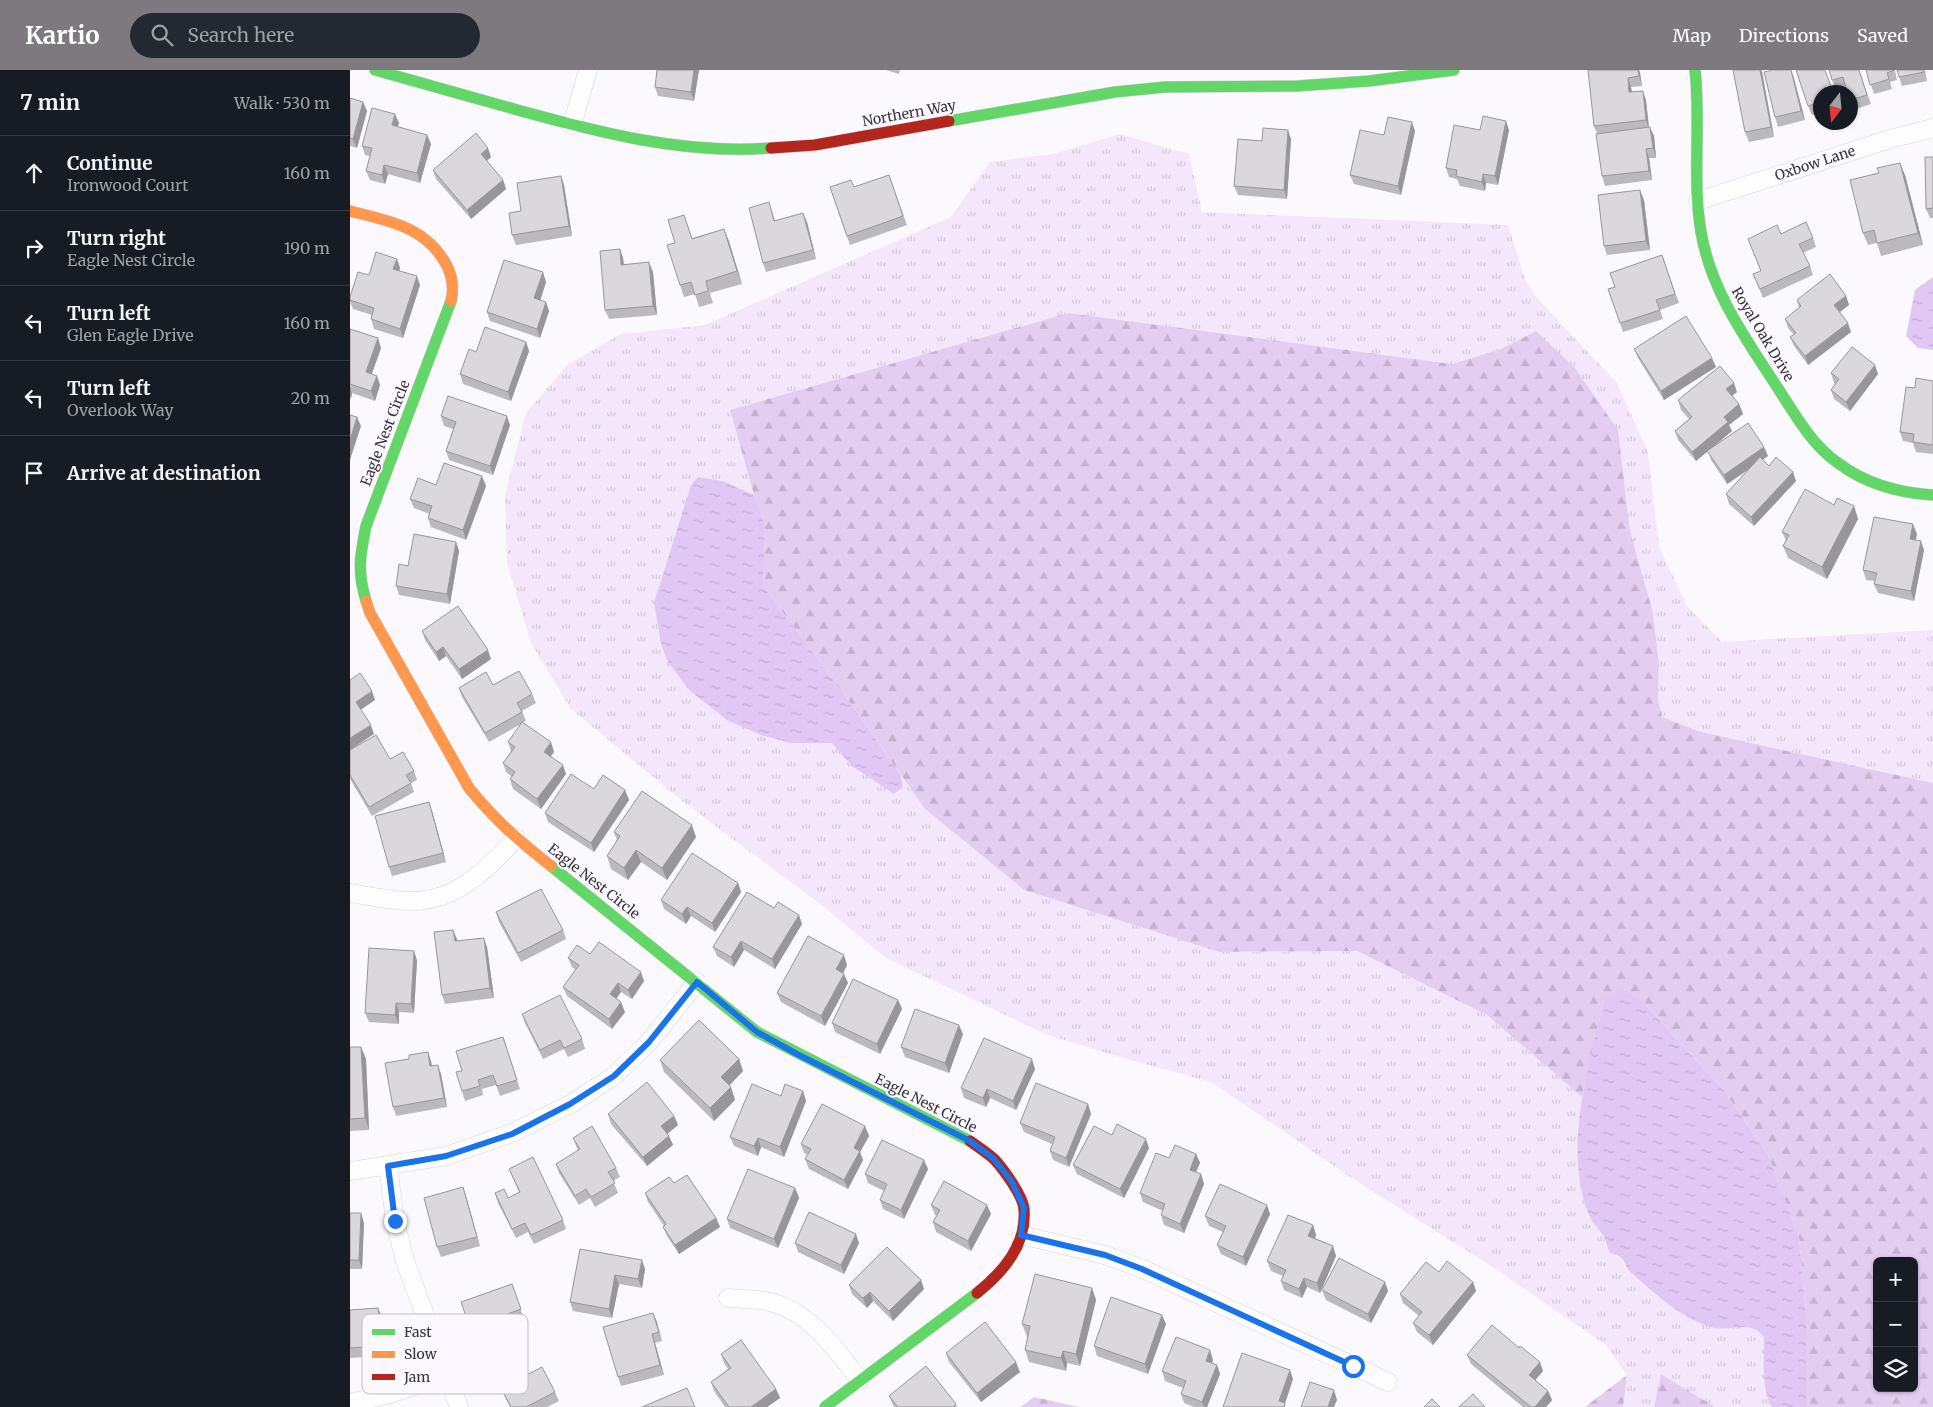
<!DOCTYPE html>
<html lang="en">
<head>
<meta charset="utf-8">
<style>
  body { margin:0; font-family:Merriweather,serif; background:#242831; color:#f1f3f6 }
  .controls { position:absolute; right:15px; bottom:15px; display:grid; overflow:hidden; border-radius:8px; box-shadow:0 1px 4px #0004 }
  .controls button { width:45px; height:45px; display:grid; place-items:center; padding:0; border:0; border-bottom:1px solid #363941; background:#171b24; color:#f1f3f6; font:25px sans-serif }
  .compass { position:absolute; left:1463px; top:15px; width:45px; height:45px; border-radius:50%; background:#171b24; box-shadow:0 1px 4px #0004; rotate:196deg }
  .stop { position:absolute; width:15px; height:15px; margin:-11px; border:4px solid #1a73e8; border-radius:50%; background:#fff }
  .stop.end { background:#1a73e8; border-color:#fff; box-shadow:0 1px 5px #0008 }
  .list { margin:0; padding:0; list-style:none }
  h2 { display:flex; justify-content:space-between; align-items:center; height:65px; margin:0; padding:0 20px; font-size:21px }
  h2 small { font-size:16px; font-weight:400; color:#9ea1a6 }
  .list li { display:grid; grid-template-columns:32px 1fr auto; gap:15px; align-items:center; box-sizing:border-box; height:75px; padding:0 20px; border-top:1px solid #363941 }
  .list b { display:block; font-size:19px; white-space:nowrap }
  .list p { margin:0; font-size:16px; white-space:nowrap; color:#9ea1a6 }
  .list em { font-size:16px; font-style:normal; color:#9ea1a6 }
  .icon { flex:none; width:28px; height:28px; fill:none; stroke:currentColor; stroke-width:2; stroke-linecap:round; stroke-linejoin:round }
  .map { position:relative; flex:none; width:1583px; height:1337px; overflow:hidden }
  header { display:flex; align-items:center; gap:30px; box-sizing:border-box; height:70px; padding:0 25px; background:#7d797f; color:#fff }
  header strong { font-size:24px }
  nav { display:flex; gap:28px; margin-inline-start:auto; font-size:18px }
  .search { width:350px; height:45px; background:#242831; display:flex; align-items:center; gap:12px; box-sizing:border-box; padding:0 18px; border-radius:28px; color:#9ea1a6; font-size:19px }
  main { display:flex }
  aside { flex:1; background:#171b24 }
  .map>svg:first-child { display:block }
</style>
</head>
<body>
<header>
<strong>Kartio</strong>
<div class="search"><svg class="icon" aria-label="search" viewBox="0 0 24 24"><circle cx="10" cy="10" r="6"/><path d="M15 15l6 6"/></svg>Search here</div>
<nav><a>Map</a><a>Directions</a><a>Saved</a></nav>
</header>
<main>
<aside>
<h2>7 min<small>Walk · 530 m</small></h2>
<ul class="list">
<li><svg class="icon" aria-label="ahead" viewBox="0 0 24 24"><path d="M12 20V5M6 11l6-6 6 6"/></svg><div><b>Continue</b><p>Ironwood Court</p></div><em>160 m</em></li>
<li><svg class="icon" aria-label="right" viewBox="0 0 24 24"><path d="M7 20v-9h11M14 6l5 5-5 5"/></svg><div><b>Turn right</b><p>Eagle Nest Circle</p></div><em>190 m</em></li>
<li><svg class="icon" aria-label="left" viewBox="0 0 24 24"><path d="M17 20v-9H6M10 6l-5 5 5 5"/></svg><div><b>Turn left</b><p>Glen Eagle Drive</p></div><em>160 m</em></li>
<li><svg class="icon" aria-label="left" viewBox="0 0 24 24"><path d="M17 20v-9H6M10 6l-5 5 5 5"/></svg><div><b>Turn left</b><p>Overlook Way</p></div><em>20 m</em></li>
<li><svg class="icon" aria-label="arrive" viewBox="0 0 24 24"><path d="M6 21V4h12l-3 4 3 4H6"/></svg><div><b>Arrive at destination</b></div></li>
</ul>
</aside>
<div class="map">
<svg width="1583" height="1337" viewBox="0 0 1583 1337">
  <defs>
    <pattern id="grass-tufts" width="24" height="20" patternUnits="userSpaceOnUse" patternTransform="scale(1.25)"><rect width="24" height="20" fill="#f4e7fc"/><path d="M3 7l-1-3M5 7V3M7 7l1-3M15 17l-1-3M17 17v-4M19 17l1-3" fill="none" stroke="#d2c7d9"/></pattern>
    <pattern id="forest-firs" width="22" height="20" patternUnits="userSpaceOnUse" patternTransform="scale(1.25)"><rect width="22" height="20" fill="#e3cef1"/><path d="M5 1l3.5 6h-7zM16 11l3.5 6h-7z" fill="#c4b2cf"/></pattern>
    <pattern id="water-ripples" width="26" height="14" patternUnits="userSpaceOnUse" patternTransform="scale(1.25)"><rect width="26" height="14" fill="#e1c7f3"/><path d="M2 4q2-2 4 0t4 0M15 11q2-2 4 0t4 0" fill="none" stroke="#c2acd1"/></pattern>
  </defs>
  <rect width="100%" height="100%" fill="#fcf9fe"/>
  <path fill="url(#grass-tufts)" d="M770,64L839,84L852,142L1158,155L1176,212L1188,229L1267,313L1298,382L1309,477L1337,536L1372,572L1583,560V713L1351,662L1312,647L1308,629L1309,593L1303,543L1280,461L1268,360L1186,261L1151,279L1102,294L718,243L380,340L404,425L415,456L413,516L496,627L575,739L674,820L869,882L1007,881L1137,945L1232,1027L1228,1080L1229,1106L1238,1146L1253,1166L1260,1183C1274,1189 1269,1190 1278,1200C1291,1216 1322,1238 1339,1247C1347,1251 1356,1256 1364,1257C1385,1260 1399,1250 1414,1267L1419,1332L1422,1337H1365L1311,1304L1304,1337H1273L1277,1305L1256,1275L1138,1194L1000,1107L861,1012L773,988L695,964L536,888L470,834L336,734L221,639L181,573L157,493L155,425L176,343L217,295L271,264L355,255L601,147L640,92L703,84Z"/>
  <path fill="url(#forest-firs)" fill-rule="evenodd" d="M718,243L1102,294L1151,279L1186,261L1225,298L1268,360L1280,461L1303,543L1309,593L1308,629L1312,647L1351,662L1583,713V1337H1456V1245L1449,1167L1418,1085L1375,1022L1293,932L1254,930L1232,1027L1137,945L1007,881L869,882L674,820L575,739L496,627L413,516L415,456L404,425L380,340ZM1527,1191H1564V1318H1527Z
    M1311,1304L1365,1337H1304Z
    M1277,1305L1273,1337H1235Z
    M684,1327L729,1337H671Z"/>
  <path fill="url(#water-ripples)" d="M1583,207V280L1568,278L1556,266L1565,220Z
    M348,407L372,411L404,425L415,456L413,516L496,627L550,704L553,717L544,724L502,696L482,673H441L411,665L377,650L338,619L317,590L311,573L304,533L341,415Z
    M1273,920L1293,932L1375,1022L1418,1085L1449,1167L1456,1245V1337H1422C1411,1321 1414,1287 1414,1267C1398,1248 1382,1263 1361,1257C1330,1247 1305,1224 1281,1203C1276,1199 1275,1191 1270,1187C1268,1185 1262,1184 1260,1183C1257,1177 1256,1171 1253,1165C1248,1158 1241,1152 1238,1143C1213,1077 1239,996 1254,930Z"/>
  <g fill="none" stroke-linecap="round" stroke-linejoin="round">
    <g stroke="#d6d3d9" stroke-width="19">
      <path id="street" d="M222,55L238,0
        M1348,131L1540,69L1583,58
        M0,823C19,826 38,830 57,831C106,833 136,800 166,768
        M38,1096L45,1151L55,1191L109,1337
        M0,1101L96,1086L162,1063L221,1034L264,1006L299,972L347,912
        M671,1165L755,1185L793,1199L1038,1312
        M378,1228C393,1229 410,1229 424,1233C463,1245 486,1280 510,1310
        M0,1333L40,1324L98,1305"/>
    </g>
    <g stroke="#d6d3d9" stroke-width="12">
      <path id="fast" d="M25,0C71,13 118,26 164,39C247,62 334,85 421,78
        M1345,0C1351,54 1342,109 1351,162C1361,222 1397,270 1429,320C1446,346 1462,375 1488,393C1516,414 1549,423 1583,425
        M599,51L765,22L815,17L947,16L1019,11L1104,0
        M16,531C7,501 10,486 16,456L101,231
        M201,796L407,962L620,1071
        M475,1337L627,1223"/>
    </g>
    <g stroke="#d6d3d9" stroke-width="12">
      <path id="slow" d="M0,141C38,151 75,156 96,194C102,205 104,218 101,231
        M16,531L20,543L119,718C145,750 169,771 201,796"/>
    </g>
    <g stroke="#d6d3d9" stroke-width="12">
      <path id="jam" d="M421,78L465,75L599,51
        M620,1071C628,1077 638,1083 645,1090C654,1100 673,1126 674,1139C677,1175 653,1202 627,1223"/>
    </g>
    <use href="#street" stroke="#fffeff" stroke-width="18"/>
    <use href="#fast" stroke="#63d668" stroke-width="11"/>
    <use href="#slow" stroke="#ff974d" stroke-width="11"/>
    <use href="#jam" stroke="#b3261e" stroke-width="11"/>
  </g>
  <path fill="#bbb9be" d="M307,0H349L344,31L308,26L305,17Z
    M536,0H550L549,4Z
    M1238,0H1289L1292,16L1281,17L1282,22L1296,30L1299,57L1304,66L1306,88H1299L1302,110L1255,116L1252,106L1247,63L1244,56Z
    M1411,0L1424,67L1399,72L1395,62Z
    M1509,0L1521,34L1503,40L1500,33V22L1496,16L1486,19L1482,10Z
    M1516,0H1545L1547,10L1540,12L1542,19L1524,24Z
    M1575,0L1577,11L1552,16L1549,7Z
    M1443,5L1455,50L1428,57L1425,47Z
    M1470,22V42L1462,45L1458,36Z
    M0,28L13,32L17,41L7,78L0,76Z
    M49,53L47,57L77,65L81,74L70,113L38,104L35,114L20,110L16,101L20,86L15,85L12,76Z
    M1130,60H1159L1148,115L1136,113L1135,121L1110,116L1107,109L1099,107L1096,98Z
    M1065,61L1051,125L1004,114L1000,105L1034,65Z
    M941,69L937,129L888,125L884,116L912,71Z
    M141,87L137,91L153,110L156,119L121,149L86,109L83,100Z
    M1583,87V148H1580L1576,139Z
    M1529,103L1555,105L1573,175L1531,186L1527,173L1518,175L1513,163Z
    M539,105L557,155L500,175L480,117H504Z
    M211,106L214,115L222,166L166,175L162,165L171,141Z
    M1294,130L1300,180L1257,185L1254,176Z
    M419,132L425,150L457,152L466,189L416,202L413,193Z
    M334,145L342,168L374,159L392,214L360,223L363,233L349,237L345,224L334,227L330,215L325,173Z
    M1431,164L1463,168L1466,177L1453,183L1460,196L1463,205L1413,228L1403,204L1411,201L1398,169Z
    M270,179L273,188L274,195L303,202L307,245L259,249L255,240Z
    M1312,185L1329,233L1310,240L1313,249L1273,262L1270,253L1265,217Z
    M47,189L50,198L49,201L70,215L53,268L24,259L21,249L22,245L3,239L0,232V227L19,205Z
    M196,212L190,230L199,241L190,268L140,251L137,242Z
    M1496,226L1499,235L1490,242L1501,262L1458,295L1444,276L1440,267L1444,265L1438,258L1435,249L1449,238L1447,230Z
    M0,259L31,278L22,304L27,306L30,315L25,331L2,323L0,328Z
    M176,272L179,281L161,331L113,314L110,304L126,282Z
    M1284,279L1366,297L1314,330L1288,288Z
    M1481,303L1528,304L1500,341L1484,329L1481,320L1485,314L1484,313Z
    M1583,311V384L1566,382L1563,373L1553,371L1550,362L1565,318Z
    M1387,322L1382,326L1389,334L1393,344L1379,355L1382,361L1362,378L1418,386L1412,390L1419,396L1443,402L1446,411L1404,456L1379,434L1376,424L1398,400L1377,414L1361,390L1358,381L1346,391L1328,370L1325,361L1339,349L1331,340L1328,330Z
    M91,346L160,355L143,405L99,390L96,381L103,359L94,356Z
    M86,415L136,416L116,470L81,457L78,448L80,444L64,438L60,429Z
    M1484,435L1504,436L1508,449L1477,509L1438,488L1433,476L1436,471L1432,462Z
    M1567,464L1565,470L1574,480L1564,531L1528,523L1524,514L1525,511L1516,510L1513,500Z
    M106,472L109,481L100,534L49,525L46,516L58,496Z
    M72,561L141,589L112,609L96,586L89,591L75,570Z
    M143,615L182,624L186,633L172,641L176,651L173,652L204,682L201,686L216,704L191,739L163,719L160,709L162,707L156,702L153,693L161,681L158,672L171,654L139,672L112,627L109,618Z
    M0,680L64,701L67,710L61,713L64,722L22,746L0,709Z
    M244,719L275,720L279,730L244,782L198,752L195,743Z
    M82,741L96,792L42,806L39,797Z
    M264,762L346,767L317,810L291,792L278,810L261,799L257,786L267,770Z
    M388,813L391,822L365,862L341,846L336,854L314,839L311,830Z
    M424,838L452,854L425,899L394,880L384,897L367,886L363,877Z
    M146,842L213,860L216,869L171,892L149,852Z
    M107,869V871L137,877L144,928L95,934L92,925Z
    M240,884L294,911L282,929L271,922L266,929L275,942L262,959L217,926L213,917L226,900L222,897L218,888Z
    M67,890L64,943L49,942V954L19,952L15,943Z
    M497,895L493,903L498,913L475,956L431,932L427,923Z
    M548,930L552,939L530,984L485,962L482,953Z
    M172,944L232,969L235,979L218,987L214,979L193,989L175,953Z
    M613,964L599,1003L555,987L551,977Z
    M153,967L170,1019L150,1026L146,1015L132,1019L133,1025L115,1031L112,1021V1001Z
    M0,977H11L16,989L19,1060L0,1061Z
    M78,982L82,996L91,1004L97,1037L46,1046L43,1037L59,989Z
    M389,989L393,1001L379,1016L385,1030L364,1051L314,1002L310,990Z
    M685,999L666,1040L640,1028L636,1037L614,1028L611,1018Z
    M453,1021L456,1031L434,1087L411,1077L408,1086L384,1076L380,1067L431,1026Z
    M738,1034L741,1044L719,1097L703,1090L700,1081L702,1074L674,1062L670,1053Z
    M258,1044L324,1046L328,1055L317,1063L323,1075L297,1096L261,1054Z
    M515,1056L519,1066L510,1082L513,1090L498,1119L459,1099L455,1089L458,1085L454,1083L451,1074Z
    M762,1065L799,1078L774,1128L727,1104L723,1095Z
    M223,1068L266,1098L270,1107L263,1111L268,1123L245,1137L240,1128L229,1135L209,1103L206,1094L228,1081Z
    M846,1084L850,1093L846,1102L851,1104L854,1114L834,1163L814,1155L811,1145L813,1141L793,1132L790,1123L819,1088Z
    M159,1099L213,1150L216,1159L184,1174L178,1162L166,1168L148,1133L145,1123L158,1128L169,1122Z
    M578,1099L554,1149L533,1139L530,1130L534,1121L518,1113L515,1104Z
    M113,1117L130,1176L91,1187L87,1177Z
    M445,1118L449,1128L428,1178L380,1158L377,1149Z
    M295,1123L366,1148L370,1157L329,1184L317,1166L313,1157L314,1156L298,1132Z
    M581,1135L641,1144L621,1181L586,1162L583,1152L587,1146L585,1145Z
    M0,1143L14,1153L12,1199H0Z
    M920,1144L896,1196L871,1184L867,1175L873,1162L859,1156L855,1146Z
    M963,1155L966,1165L965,1168L983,1176L986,1186L970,1223L957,1217L952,1228L934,1220L931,1211L933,1206L921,1201L917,1191Z
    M445,1173H509L494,1204L448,1182Z
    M230,1179L295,1199L292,1218L269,1214L262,1248L223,1241L220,1232Z
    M1089,1202L1123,1212L1126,1221L1083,1275L1067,1262L1063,1253L1069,1246L1053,1233L1050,1224Z
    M1035,1212L1038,1221L1021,1253L976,1230L972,1220Z
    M162,1214L174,1249L124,1267L111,1232Z
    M499,1215L574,1219L543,1251L523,1231L517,1238L502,1224Z
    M742,1218L746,1230L730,1296L717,1293L716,1301L679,1292L675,1280L678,1267H677L672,1254Z
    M28,1238L32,1249L41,1258L44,1285L0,1288V1240Z
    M303,1243L312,1271L305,1273L314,1305L271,1316L268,1307Z
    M816,1254L798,1304L747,1286L744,1276Z
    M596,1283L670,1302L631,1332L599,1292Z
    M371,1284L426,1319L430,1328L417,1337H375L364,1321L361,1312L378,1299L374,1293Z
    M1117,1285L1193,1301L1185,1310L1198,1321L1202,1330L1196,1337H1173L1121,1294Z
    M863,1290L862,1293L867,1295L870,1304L857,1337H844L834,1333L831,1324L833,1318L815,1311L812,1301Z
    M151,1318L205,1322L209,1331L197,1337H160L155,1327Z
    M539,1326L606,1334L607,1337H544L543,1335Z"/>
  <path fill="#99969b" d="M344,0H349L344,31L341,22Z
    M1288,0H1289L1290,2L1292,16L1289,6Z
    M1410,0H1411L1412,1L1424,67L1421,57Z
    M1441,0L1443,5L1455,50L1451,41Z
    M1278,8L1281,17L1283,31L1279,22Z
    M1293,21L1296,30L1299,59L1296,50Z
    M13,32L17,41L7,78L3,69Z
    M45,44L49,53L45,65L42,55Z
    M1156,51L1159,60L1148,115L1145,106Z
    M1062,52L1065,61L1051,125L1048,116Z
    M1300,57L1304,66L1306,88L1303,78Z
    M938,60L941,69L937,129L934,120Z
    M77,65L81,74L70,113L67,103Z
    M138,78L141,87L134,93L131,84Z
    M1296,79L1299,88L1302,110L1299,101Z
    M1550,93L1555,105L1573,175L1568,163Z
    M34,95L38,104L35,114L32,105Z
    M1133,104L1136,113L1135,121L1132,112Z
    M211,106L214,115L222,166L219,156Z
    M153,110L156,119L121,149L117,140Z
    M1290,120L1294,130L1300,180L1296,171Z
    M453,143L457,152L466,189L463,180Z
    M374,159L379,171L392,214L387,201Z
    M270,179L273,188L275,204L271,195Z
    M47,189L50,198L47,208L43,199Z
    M299,192L303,202L307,245L303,236Z
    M193,202L196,212L188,238L184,228Z
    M67,206L70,215L53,268L50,259Z
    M1496,226L1499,235L1487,244L1484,235Z
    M196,232L199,241L190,268L187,259Z
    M1498,253L1501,262L1458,295L1455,286Z
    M28,268L31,278L19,311L16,302Z
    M176,272L179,281L161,331L158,322Z
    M1362,288L1366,297L1314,330L1311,321Z
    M1525,295L1528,304L1500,341L1496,332Z
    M27,306L30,315L25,331L21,321Z
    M1384,313L1387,322L1379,328L1376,319Z
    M0,316L2,323L1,329L0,327Z
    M1389,334L1393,344L1379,355L1382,361L1346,391L1342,382L1374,347Z
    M157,346L160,355L143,405L140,396Z
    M7,347L11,356L0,390V370Z
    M1414,377L1418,386L1377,414L1374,405Z
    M1443,402L1446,411L1404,456L1401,447Z
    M132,406L136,416L116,470L113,460Z
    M1504,436L1508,449L1477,509L1472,497Z
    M1563,454L1567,464L1564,478L1560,469Z
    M1571,471L1574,480L1564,531L1561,521Z
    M106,472L109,481L100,534L97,524Z
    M93,577L96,586L89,591L86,582Z
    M138,580L141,589L112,609L109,599Z
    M22,621L25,630L9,641L6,632Z
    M21,655L24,664L0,680V668Z
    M201,672L204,682L197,691L194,682Z
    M213,695L216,704L191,739L187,729Z
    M275,720L279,730L244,782L241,773Z
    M79,732L82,741L96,792L93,783Z
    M342,755L346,767L317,810L312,798Z
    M286,780L291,792L278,810L274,798Z
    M388,813L391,822L365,862L362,853Z
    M337,837L341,846L336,854L332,844Z
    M449,845L452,854L425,899L422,889Z
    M103,860L107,869L108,881L105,871Z
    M134,868L137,877L144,928L140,918Z
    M391,871L394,880L384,897L381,887Z
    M64,881L67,890L64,943L61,934Z
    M494,885L497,895L490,909L486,899Z
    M291,902L294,911L282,929L278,920Z
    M494,904L498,913L475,956L471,946Z
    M268,913L271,922L263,933L260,924Z
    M548,930L552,939L530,984L527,974Z
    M271,932L275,942L262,959L259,949Z
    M46,933L49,942V954L45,945Z
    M609,955L613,964L599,1003L595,993Z
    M11,977L16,989L19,1060L15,1048Z
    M78,982L81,991L84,1005L80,996Z
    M389,989L393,1001L375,1020L371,1007Z
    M682,989L685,999L666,1040L663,1031Z
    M88,995L91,1004L97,1037L94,1028Z
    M381,1017L385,1030L364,1051L360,1038Z
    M637,1019L640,1028L636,1037L633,1028Z
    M453,1021L456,1031L434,1087L430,1077Z
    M738,1034L741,1044L719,1097L716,1088Z
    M324,1046L328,1055L315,1066L311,1056Z
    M515,1056L519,1066L510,1082L513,1090L498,1119L494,1110L504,1078Z
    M319,1066L323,1075L297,1096L293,1087Z
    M408,1068L411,1077L408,1086L404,1076Z
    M796,1069L799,1078L774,1128L770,1119Z
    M846,1084L850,1093L843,1109L840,1100Z
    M574,1090L578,1099L554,1149L551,1140Z
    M851,1104L854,1114L834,1163L830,1154Z
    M113,1117L116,1126L130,1176L127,1167Z
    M445,1118L449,1128L428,1178L424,1169Z
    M637,1135L641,1144L621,1181L618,1171Z
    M917,1135L920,1144L896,1196L893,1187Z
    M11,1143L14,1153L12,1199L9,1190Z
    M366,1148L370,1157L329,1184L325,1175Z
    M963,1155L966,1165L962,1175L958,1166Z
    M506,1164L509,1173L494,1204L491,1195Z
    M983,1176L986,1186L970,1223L967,1213Z
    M292,1190L295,1199L292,1218L288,1209Z
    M265,1205L269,1214L262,1248L259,1239Z
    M954,1208L957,1217L952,1228L949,1219Z
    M571,1210L574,1219L543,1251L539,1241Z
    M1035,1212L1038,1221L1021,1253L1018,1244Z
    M1123,1212L1126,1221L1083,1275L1079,1265Z
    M742,1218L746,1230L730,1296L726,1284Z
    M520,1222L523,1231L517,1238L513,1228Z
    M28,1238L32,1247L33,1259L29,1249Z
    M303,1243L307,1252L312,1271L309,1262Z
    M812,1245L816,1254L798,1304L795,1294Z
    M38,1249L41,1258L44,1285L40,1275Z
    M302,1264L305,1273L314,1305L310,1295Z
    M860,1280L863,1290L859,1300L856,1291Z
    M713,1281L717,1293L716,1301L711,1288Z
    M666,1292L670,1302L631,1332L627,1323Z
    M1190,1292L1193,1301L1182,1314L1179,1305Z
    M867,1295L870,1304L857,1337H854L852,1332Z
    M940,1300L943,1309L934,1337L929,1331Z
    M426,1319L430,1328L417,1337H401Z
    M984,1320L987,1330L984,1337H978Z
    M1198,1321L1202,1330L1196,1337H1185Z"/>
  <path fill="#dad7dd" stroke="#99969b" d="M307,0H344L341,22L305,17Z
    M1238,0H1288L1289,6L1278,8L1279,22L1293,21L1296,50L1244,56Z
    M1383,0H1410L1421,57L1395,62Z
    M1423,0H1441L1451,41L1425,47L1414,2Z
    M1446,0H1475L1483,22H1470V32L1458,36Z
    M1479,0H1509L1517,25L1500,30V22H1497L1493,7L1482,10Z
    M1516,0H1544L1537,3L1539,9L1520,15Z
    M1547,0H1573L1574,2L1549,7Z
    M0,28L13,32L3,69L0,68Z
    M22,38L45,44L42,55L77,65L67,103L34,95L32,105L16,101L22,78L12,76Z
    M1133,46L1156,51L1145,106L1133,104L1132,112L1106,106L1107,100L1096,98L1104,55L1130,60Z
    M1038,47L1062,52L1048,116L1000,105L1010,60L1034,65Z
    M1300,57L1303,78L1296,79L1299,101L1252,106L1246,64Z
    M913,58L938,60L934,120L884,116L888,69L912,71Z
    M126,63L138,78L131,84L153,110L117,140L83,100Z
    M1575,87H1583V138L1576,139Z
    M1550,93L1568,163L1527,173L1524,160L1513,163L1500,110L1529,103L1527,98Z
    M539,105L553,146L497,166L480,117L501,110L504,117Z
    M211,106L219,156L162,165L159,143L171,141L167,113Z
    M1290,120L1296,171L1254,176L1248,125Z
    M419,132L424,151L453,143L463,180L413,193L399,138Z
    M334,145L342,169L374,159L387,201L356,211L358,221L345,225L341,212L330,215L317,175L325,173L318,150Z
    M1456,152L1463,168L1449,174L1460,196L1410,219L1403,204L1411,201L1398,169L1427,155L1431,164Z
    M270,179L271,195L299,192L303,236L255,240L250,181Z
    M26,182L47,189L43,199L67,206L50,259L21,249L24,238L0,230V227L8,202L19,205Z
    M1312,185L1325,224L1306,230L1310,240L1270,253L1258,219L1265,217L1260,203Z
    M154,190L193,202L184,228L196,232L187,259L137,242Z
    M1480,204L1496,226L1484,235L1498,253L1455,286L1440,267L1446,263L1435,249L1451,236L1447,230Z
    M1336,246L1362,288L1311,321L1284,279Z
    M135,257L176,272L158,322L110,304L119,279L126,282Z
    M0,259L28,268L16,302L27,306L21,321L0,314Z
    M1502,277L1525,295L1496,332L1481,320L1489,309L1481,303Z
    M1370,296L1384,313L1376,319L1389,334L1374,347L1378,352L1342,382L1325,361L1342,347L1328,330Z
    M1566,308L1583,311V375L1563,372L1564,364L1550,362L1556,317L1565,318Z
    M98,326L157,346L140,396L96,381L106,352L91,346Z
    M0,345L7,347L0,370Z
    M1398,353L1414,377L1374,405L1357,381Z
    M1410,387L1419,396L1426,387L1443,402L1401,447L1376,424Z
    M94,393L132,406L113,460L78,448L82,436L60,429L68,408L86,415Z
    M1455,419L1484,435L1487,428L1504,436L1472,497L1433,476L1439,465L1432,462Z
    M1524,447L1563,454L1560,469L1571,471L1561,521L1524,514L1527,503L1513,500Z
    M64,464L106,472L97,524L46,516L49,494L58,496Z
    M108,536L138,580L109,599L93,577L86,582L72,561Z
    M169,601L182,624L167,633L172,642L135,663L109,618L136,602L143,615Z
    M10,603L22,621L6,632L21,655L0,668V610Z
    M172,652L201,672L194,682L213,695L187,729L160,709L165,702L153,693L165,677L158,672Z
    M26,665L40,689L53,682L64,701L56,705L61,713L19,737L0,705V680Z
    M221,704L244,719L253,705L275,720L241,773L195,743Z
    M292,721L342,755L312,798L286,780L274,798L257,786L270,766L264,762Z
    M79,732L93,783L39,797L25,746Z
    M342,783L388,813L362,853L337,837L332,844L311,830Z
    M191,819L213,860L168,883L146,842Z
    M397,822L424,838L428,832L449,845L422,889L391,871L381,887L363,877Z
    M103,860L105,871L134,868L140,918L92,925L84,862Z
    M458,866L494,885L486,899L494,904L471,946L427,923Z
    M249,872L291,902L278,920L268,913L260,924L271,932L259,949L213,917L229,895L218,888L227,875L240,884Z
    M19,878L64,881L61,934L46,933L45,945L15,943Z
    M503,909L548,930L527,974L482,953Z
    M210,925L232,969L214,978L210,970L190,980L172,944Z
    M565,939L609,955L595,993L551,977Z
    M349,950L389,989L371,1007L381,1017L360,1038L310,990Z
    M153,967L167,1010L147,1016L143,1005L128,1010L130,1016L112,1021L106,1002L112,1001L106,981Z
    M634,968L682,989L663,1031L637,1019L633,1028L611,1018Z
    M0,977H11L15,1048L0,1049Z
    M78,982L80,996L88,995L94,1028L43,1037L35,993L59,989V985Z
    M297,1012L324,1046L311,1056L319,1066L293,1087L258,1044Z
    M686,1013L738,1034L716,1088L700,1081L705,1067L670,1053Z
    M402,1014L431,1026L435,1014L453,1021L430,1077L408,1068L404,1076L380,1067Z
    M472,1034L515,1056L504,1078L510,1081L494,1110L455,1089L461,1079L451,1074Z
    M767,1054L796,1069L770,1119L723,1095L744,1056L762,1065Z
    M242,1056L266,1098L258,1102L265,1113L241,1127L236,1119L225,1126L206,1094L230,1079L223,1068Z
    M532,1070L574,1090L551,1140L530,1130L537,1114L515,1104Z
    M825,1075L846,1084L840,1100L851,1104L830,1154L811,1145L815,1134L790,1123L806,1083L819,1088Z
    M183,1087L213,1150L181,1165L175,1153L162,1159L145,1123L154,1119L158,1128L170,1122L159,1099Z
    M398,1099L445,1118L424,1169L377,1149Z
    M337,1105L366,1148L325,1175L313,1157L316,1154L295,1123L319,1107L324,1113Z
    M594,1111L637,1135L618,1171L583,1152L590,1140L581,1135Z
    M870,1114L917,1135L893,1187L867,1175L876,1156L855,1146Z
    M113,1117L127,1167L87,1177L74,1128Z
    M459,1142L506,1164L491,1195L445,1173Z
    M0,1143H11L9,1190H0Z
    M938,1145L963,1155L958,1166L983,1176L967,1213L954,1208L949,1219L931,1211L936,1200L917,1191Z
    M537,1177L571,1210L539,1241L520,1222L513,1228L499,1215Z
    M230,1179L292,1190L288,1209L265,1205L259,1239L220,1232Z
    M989,1188L1035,1212L1018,1244L972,1220Z
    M1097,1191L1123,1212L1079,1265L1063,1253L1072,1242L1050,1224L1076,1192L1089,1202Z
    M685,1204L742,1218L726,1284L713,1281L711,1288L675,1280L680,1256L672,1254Z
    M162,1214L171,1239L120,1258L111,1232Z
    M761,1227L812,1245L795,1294L744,1276Z
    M28,1238L29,1249H38L40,1275L0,1278V1240Z
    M303,1243L309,1262L302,1264L310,1295L268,1307L253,1257Z
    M635,1252L666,1292L627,1323L596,1283Z
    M1142,1255L1169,1278L1170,1276L1190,1292L1179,1305L1198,1321L1185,1337H1181L1117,1285Z
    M826,1267L860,1280L856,1291L867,1295L852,1332L831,1324L836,1311L812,1301Z
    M391,1270L426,1319L401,1337H379L361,1312L381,1298L371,1284Z
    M892,1283L940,1300L929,1331L935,1333L934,1337H873Z
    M576,1296L606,1334L603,1337H548L539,1326Z
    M192,1297L205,1322L176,1337H161L151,1318Z
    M960,1312L984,1320L978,1337H951Z
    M337,1318L345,1337H292Z
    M1123,1324L1135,1337H1109Z
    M1082,1329L1090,1337H1074Z"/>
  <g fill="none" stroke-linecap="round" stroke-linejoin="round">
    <path stroke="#1a73e8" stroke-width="6" d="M45,1151L38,1096L96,1086L162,1064L220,1034L264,1006L299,972L347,912L407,962L447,984L620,1071L644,1089L662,1112L674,1138L671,1165L755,1185L792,1199L1003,1296"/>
  </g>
  <g text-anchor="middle" stroke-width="4" stroke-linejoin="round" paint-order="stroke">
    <g font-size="14" fill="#38343a" stroke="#fcf8ff">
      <text transform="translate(559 43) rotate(-10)" y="5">Northern Way</text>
      <text transform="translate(1465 93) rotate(-18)" y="5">Oxbow Lane</text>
      <text transform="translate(1413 264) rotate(59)" y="5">Royal Oak Drive</text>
      <text transform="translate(35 363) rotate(-69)" y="5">Eagle Nest Circle</text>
      <text transform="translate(244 811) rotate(38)" y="5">Eagle Nest Circle</text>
      <text transform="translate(576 1033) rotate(27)" y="5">Eagle Nest Circle</text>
    </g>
  </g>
  <rect x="12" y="1244" width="166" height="80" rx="8" fill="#fcf8ff" stroke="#c1bdc4" stroke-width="1"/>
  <rect x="22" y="1259" width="23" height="6" fill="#63d668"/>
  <rect x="22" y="1281" width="23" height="7" fill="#ff974d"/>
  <rect x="22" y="1304" width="23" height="6" fill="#b3261e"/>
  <g font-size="14" fill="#38343a">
    <text x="54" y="1267">Fast</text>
    <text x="54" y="1289">Slow</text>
    <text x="54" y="1312">Jam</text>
  </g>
</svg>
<div class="controls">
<button>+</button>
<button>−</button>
<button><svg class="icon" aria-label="layers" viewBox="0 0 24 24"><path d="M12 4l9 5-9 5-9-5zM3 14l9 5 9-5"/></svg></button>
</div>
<svg class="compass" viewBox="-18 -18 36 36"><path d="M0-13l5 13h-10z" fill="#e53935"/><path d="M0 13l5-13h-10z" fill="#9ea1a6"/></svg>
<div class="stop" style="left:1003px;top:1296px"></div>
<div class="stop end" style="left:45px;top:1151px"></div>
</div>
</main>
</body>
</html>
